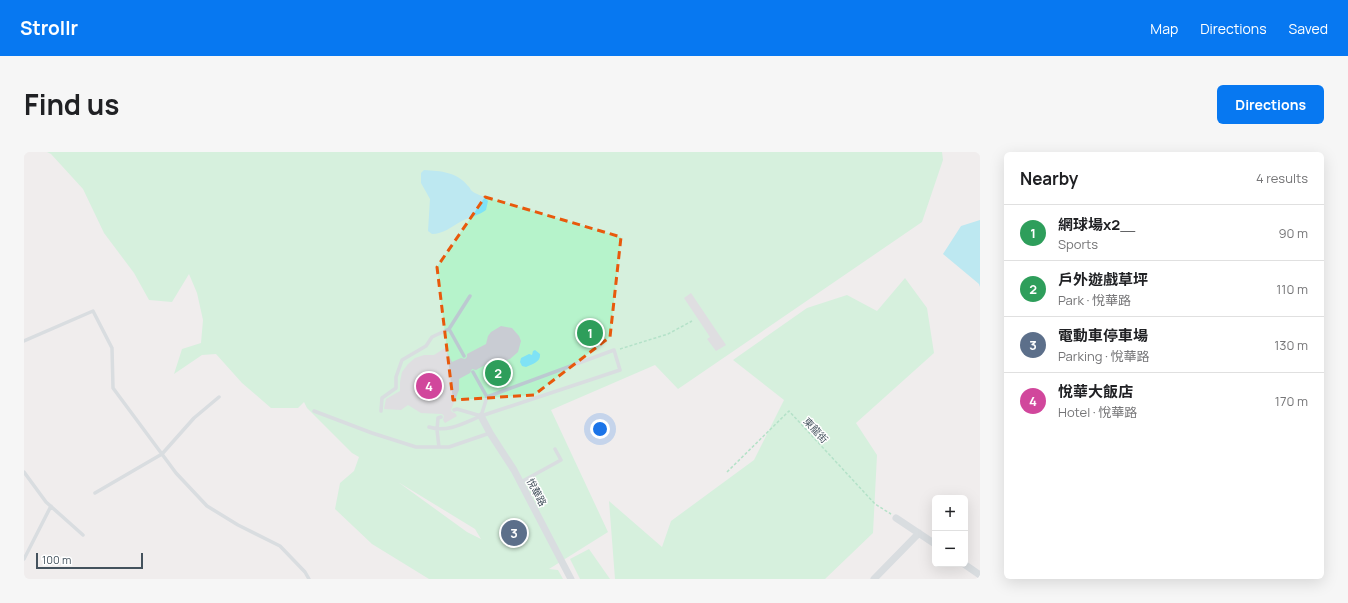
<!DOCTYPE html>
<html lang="en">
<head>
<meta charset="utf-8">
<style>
  body { margin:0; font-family:Manrope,"Noto Sans TC",sans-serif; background:#f6f6f6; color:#202124 }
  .controls { position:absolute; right:12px; bottom:12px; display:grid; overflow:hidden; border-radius:6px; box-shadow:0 4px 16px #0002 }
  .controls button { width:36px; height:36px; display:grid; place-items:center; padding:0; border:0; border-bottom:1px solid #e0e0e0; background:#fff; color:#202124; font:20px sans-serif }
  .scale { position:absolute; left:12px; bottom:10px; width:107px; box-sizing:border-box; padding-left:4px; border:2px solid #44525d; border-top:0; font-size:11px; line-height:14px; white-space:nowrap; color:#44525d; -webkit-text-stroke:3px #fff; paint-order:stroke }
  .you { position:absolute; left:576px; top:277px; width:14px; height:14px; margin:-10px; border:3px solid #fff; border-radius:50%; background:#1a73e8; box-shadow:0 0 0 6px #1a73e833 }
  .badge { display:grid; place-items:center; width:26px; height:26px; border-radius:50%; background:#0778f1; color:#fff; font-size:13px; font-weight:700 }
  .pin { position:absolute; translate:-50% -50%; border:2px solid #fff; box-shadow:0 1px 4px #0006 }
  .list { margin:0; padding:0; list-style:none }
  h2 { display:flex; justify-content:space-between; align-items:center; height:52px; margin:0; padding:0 16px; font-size:17px }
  h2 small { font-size:13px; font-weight:400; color:#757577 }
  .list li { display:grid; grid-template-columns:26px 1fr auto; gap:12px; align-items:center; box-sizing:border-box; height:56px; padding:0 16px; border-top:1px solid #e0e0e0 }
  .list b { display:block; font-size:15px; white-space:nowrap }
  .list p { margin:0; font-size:13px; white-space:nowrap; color:#757577 }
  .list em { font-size:13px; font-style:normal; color:#757577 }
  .map { position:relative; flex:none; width:956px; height:427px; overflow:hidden; border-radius:6px }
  header { display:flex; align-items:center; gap:24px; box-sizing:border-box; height:56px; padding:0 20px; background:#0778f1; color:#fff }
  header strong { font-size:19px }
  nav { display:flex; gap:22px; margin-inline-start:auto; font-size:14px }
  .intro { display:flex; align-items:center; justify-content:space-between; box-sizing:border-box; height:96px; padding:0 24px }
  h1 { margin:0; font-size:28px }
  .button { padding:10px 18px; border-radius:6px; background:#0778f1; color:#fff; font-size:14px; font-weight:700 }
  main { display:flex; gap:24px; padding:0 24px }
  aside { flex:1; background:#fff; border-radius:6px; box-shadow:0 4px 16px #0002 }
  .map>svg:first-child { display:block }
</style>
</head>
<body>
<header>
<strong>Strollr</strong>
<nav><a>Map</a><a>Directions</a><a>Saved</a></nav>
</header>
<div class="intro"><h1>Find us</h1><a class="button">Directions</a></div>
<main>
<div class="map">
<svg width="956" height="427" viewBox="0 0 956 427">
  <rect width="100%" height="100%" fill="#f0eded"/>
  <path fill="#b6f3cb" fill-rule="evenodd" d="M23,0H918L919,8L898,70L654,237L631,213L527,258L584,380L525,417L534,418L539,427H405L348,392L311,357L316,331L330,319L335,305L328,301L283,256L280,250L274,256H247L218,231L192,202L178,203L150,222L158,197L177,191L179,168L173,141L165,122L148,150L125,148L110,121L80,81L59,37L27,2ZM374,330L451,377L457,387L443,380Z
    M881,126L903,156L910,201L832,271L853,303L849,381L801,427H591L585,349L638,395L647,369L730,308L760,248L709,208L783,156L823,143L853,159Z
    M565,397L586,427H556L546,407Z"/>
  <path fill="#7fe2f5" d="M400,18C417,19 433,20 444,34C446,35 446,38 448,39C452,43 458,42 464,49L462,58C454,64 445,65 436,70C427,75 419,82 408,82L404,79L406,47L397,31V21Z
    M956,68V135L955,132L919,102L937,74Z
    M511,198L516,202C517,210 508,212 502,215L498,214L496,210L497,206L505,202L508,203L509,199Z"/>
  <path fill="#c9ccd3" d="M667,141L702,193L692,199L683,187L686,185L660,146Z
    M477,174L488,176L495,184L497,189L494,200L486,207L480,209L472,207L452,218L448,217L446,221L435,227V238L427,258L428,260L431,261L433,264L421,271L419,268L420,264L418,262L397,261L384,253L377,258L360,257L362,247L376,239V230L378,220L384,212L391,206L400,203H410L421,196L428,210L437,206L441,207L443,205V202L462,192L464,184L467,180Z"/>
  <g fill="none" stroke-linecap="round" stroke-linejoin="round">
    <path stroke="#6bd49b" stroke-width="1.5" stroke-dasharray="3 2" stroke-linecap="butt" d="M596,197L644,182L668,169
      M703,320L765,259L851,352L867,362"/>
    <path stroke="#bcc9d1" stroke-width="3.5" d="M425,177L446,144
      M0,189L69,159L88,196L89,236L152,321L183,354L214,373L256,394L281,420L285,427
      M430,258L433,257L457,264L596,218L590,198L463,245
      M290,259L348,281L392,295H425L466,281
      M357,259L358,246L372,236V225L378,208L402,194L408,185L425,177L440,204
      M405,275C424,281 440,271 457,264L463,245L449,220
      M415,295L413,278L414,266L417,265
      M0,320L22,350L59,383
      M497,330L537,308L531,297
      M71,341L138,302L170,266L195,245
      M0,407L27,354"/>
    <path stroke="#bcc9d1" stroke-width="7" d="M457,264L466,281L490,318L547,427
      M872,366L911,392
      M940,412L956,423
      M850,427L895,381"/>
  </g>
  <path d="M0 0H956V427H0ZM461,45L597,85L586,185L510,243L429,248L413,115Z" fill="#f0eded" fill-opacity=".55" fill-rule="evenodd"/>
  <path fill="none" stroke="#e8590c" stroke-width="3" stroke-dasharray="8 5" stroke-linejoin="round" d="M461,45L597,85L586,185L510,243L429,248L413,115Z"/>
  <g text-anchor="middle" stroke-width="3" stroke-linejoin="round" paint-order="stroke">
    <g font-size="10" fill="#44525d" stroke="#fff">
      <text transform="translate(792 278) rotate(47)" y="4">東龍街</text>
      <text transform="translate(513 340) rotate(62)" y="4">悅華路</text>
    </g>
  </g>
</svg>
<div class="controls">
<button>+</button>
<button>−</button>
</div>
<div class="scale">100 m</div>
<div class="you"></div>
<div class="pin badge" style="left:566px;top:181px;background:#2e9e5b">1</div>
<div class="pin badge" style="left:474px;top:221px;background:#2e9e5b">2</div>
<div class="pin badge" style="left:490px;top:381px;background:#5c6f8a">3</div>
<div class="pin badge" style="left:405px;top:234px;background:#d1479c">4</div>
</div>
<aside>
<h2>Nearby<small>4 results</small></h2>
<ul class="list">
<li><span class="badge" style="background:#2e9e5b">1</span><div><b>網球場x2＿</b><p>Sports</p></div><em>90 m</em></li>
<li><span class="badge" style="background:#2e9e5b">2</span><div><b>戶外遊戲草坪</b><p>Park · 悅華路</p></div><em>110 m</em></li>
<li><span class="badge" style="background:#5c6f8a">3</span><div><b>電動車停車場</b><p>Parking · 悅華路</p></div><em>130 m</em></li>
<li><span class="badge" style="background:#d1479c">4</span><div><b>悅華大飯店</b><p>Hotel · 悅華路</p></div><em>170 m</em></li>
</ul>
</aside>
</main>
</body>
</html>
